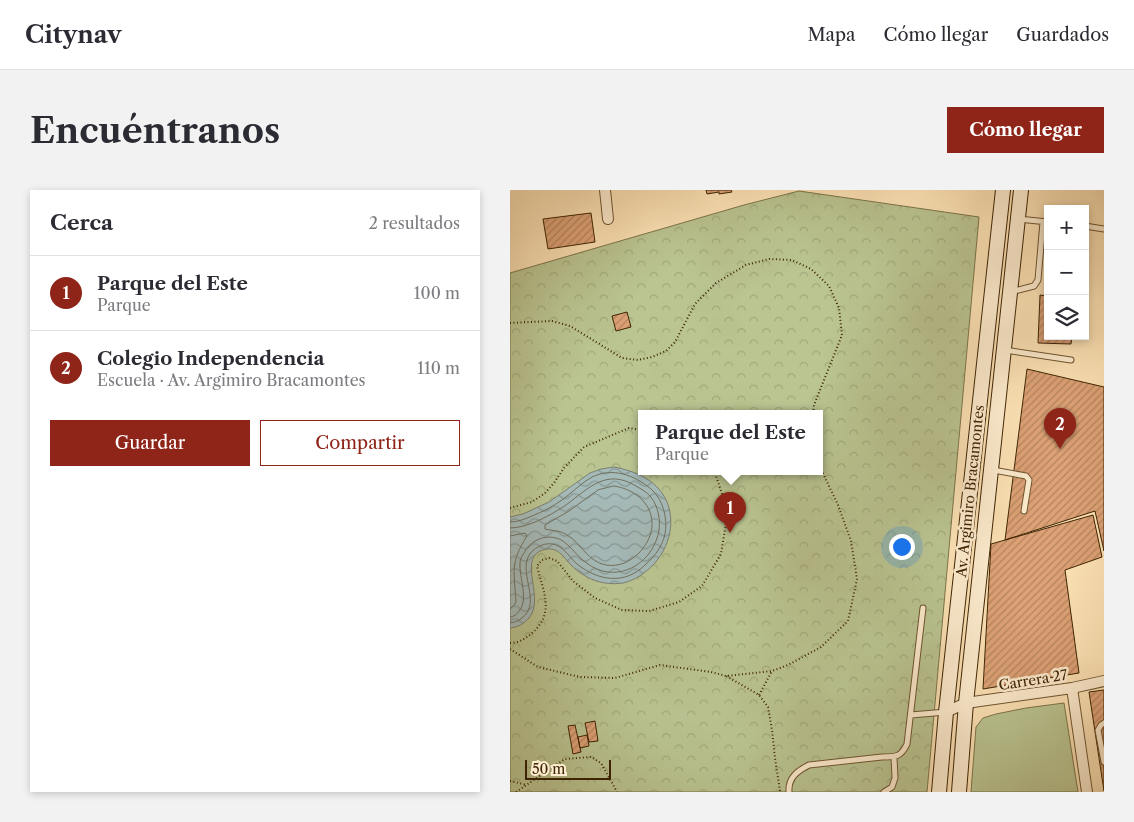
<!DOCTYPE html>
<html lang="es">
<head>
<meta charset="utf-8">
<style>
  body { margin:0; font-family:"Libre Caslon Text",serif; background:#f2f2f3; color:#2b2b33 }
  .controls { position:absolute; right:15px; top:15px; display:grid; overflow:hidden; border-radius:0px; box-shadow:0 2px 8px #0003 }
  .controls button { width:45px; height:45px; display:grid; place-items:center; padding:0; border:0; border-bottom:1px solid #e1e1e2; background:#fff; color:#2b2b33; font:25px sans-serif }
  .scale { position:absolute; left:15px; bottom:12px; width:86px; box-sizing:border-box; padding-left:5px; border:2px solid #3e2403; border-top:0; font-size:14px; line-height:18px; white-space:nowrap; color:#3e2403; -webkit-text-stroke:4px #feedd0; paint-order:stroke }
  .you { position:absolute; left:391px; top:356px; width:18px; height:18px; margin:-12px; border:4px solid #fff; border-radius:50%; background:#1a73e8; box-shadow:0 0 0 8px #1a73e833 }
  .badge { display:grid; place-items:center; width:32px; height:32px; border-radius:50%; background:#8f2418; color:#fff; font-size:16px; font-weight:700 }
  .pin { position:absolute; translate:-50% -41px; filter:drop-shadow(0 1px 2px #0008) }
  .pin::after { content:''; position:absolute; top:26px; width:18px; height:15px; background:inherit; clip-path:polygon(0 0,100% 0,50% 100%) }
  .popup { position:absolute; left:128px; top:220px; width:185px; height:65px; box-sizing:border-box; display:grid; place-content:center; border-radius:0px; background:#fff; filter:drop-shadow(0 1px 4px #0005); font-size:16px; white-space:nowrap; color:#7c7c81 }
  .popup b { font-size:19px; color:#2b2b33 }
  .popup::after { content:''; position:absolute; left:50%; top:100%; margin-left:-10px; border:10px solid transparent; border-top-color:#fff }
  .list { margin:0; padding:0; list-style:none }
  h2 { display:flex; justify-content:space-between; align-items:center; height:65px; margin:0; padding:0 20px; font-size:21px }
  h2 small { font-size:16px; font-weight:400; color:#7c7c81 }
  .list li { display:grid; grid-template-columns:32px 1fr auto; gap:15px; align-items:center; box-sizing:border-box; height:75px; padding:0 20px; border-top:1px solid #e1e1e2 }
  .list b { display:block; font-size:19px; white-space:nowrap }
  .list p { margin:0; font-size:16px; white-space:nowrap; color:#7c7c81 }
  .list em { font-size:16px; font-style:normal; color:#7c7c81 }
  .actions { display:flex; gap:10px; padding:15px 20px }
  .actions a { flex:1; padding:11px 0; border:1px solid #8f2418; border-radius:0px; text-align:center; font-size:18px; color:#8f2418 }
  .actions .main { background:#8f2418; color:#fff }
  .icon { flex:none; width:28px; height:28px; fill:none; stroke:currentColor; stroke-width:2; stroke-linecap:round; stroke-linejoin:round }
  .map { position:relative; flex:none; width:594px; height:602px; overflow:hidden; border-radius:0px }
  header { display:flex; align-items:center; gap:30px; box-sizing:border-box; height:70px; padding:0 25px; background:#fff; border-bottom:1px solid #e1e1e2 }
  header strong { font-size:24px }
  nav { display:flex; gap:28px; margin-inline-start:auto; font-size:18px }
  .intro { display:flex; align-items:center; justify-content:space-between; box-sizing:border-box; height:120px; padding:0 30px }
  h1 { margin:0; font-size:35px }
  .button { padding:12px 22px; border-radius:0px; background:#8f2418; color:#fff; font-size:18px; font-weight:700 }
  main { display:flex; gap:30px; padding:0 30px }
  aside { flex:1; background:#fff; border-radius:0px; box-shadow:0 2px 8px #0003 }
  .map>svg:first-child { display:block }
</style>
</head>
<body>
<header>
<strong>Citynav</strong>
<nav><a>Mapa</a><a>Cómo llegar</a><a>Guardados</a></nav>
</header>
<div class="intro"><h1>Encuéntranos</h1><a class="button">Cómo llegar</a></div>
<main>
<aside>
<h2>Cerca<small>2 resultados</small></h2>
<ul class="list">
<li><span class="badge">1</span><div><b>Parque del Este</b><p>Parque</p></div><em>100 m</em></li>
<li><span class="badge">2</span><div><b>Colegio Independencia</b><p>Escuela · Av. Argimiro Bracamontes</p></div><em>110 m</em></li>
</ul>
<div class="actions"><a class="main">Guardar</a><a>Compartir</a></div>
</aside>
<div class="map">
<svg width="594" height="602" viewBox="0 0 594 602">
  <defs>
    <pattern id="forest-crowns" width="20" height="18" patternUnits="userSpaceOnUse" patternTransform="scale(1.25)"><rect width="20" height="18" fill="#bac592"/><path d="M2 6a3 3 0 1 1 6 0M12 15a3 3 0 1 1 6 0" fill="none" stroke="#a1a97c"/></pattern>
    <pattern id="water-waves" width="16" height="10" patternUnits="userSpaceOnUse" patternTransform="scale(1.25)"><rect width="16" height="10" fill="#a5bbba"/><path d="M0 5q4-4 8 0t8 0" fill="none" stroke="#889895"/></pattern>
    <pattern id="building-hatch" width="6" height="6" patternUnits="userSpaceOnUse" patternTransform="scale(1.25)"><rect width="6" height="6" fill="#dda276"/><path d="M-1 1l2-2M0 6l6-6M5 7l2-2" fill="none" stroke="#b5845f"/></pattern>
  </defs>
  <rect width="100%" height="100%" fill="#fde3b6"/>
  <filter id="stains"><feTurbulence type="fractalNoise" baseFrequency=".004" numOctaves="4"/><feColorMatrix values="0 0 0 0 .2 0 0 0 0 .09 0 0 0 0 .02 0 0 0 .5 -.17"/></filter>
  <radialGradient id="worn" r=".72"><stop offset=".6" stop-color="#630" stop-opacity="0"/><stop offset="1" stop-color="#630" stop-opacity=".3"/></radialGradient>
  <path fill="#bac592" stroke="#7c744a" d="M554,513L568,602H461L466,537L473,528L486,524L516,518Z"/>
  <path fill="url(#forest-crowns)" stroke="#7c744a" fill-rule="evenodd" d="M289,1L469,27L417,602H0V83L234,15ZM131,224H309V282H131Z"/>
  <path fill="url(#water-waves)" stroke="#7c7f71" d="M104,277C120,280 137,286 148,298C168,320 163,353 144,374C135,383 126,390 113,393C93,396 75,389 61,375C56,370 51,362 45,360C40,358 35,359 30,361C9,372 35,409 19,428C13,434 9,437 0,438V327L13,324L39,312L80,283L91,279Z"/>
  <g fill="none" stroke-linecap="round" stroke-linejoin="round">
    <path stroke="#72705e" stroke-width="1" d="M104,296C141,302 155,337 128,364C119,372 109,377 96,375C78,372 71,353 57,345C50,340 42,341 35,339V335L59,321L88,300Z
      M0,332C8,332 15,329 22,326C32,322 42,317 52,310C62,303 71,293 82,287C103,277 124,285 141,299C153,309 158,329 155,344C152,357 145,366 135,375C115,395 88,391 67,374C61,369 56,360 48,356C43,353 36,353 30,356C1,369 28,402 18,421C17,423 15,425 13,427C9,431 6,432 0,433
      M0,338C18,338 41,325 56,315C79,298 96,278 126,296C131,299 137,302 141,307C150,319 152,337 146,351C135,379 103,392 78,374C68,368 62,357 53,351C45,346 35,346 27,350C21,353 17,357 14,363C12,366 10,369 10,373C9,388 19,410 9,421C6,425 5,426 0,427
      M0,346L15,343L17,346C0,373 4,380 6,412L5,414L0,419"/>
  </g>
  <path fill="url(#building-hatch)" stroke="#3e2403" d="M196,0H221L222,2L209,4V2L197,4Z
    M81,23L85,52L38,59L33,29Z
    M530,105L538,106V146H562L561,154L528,153Z
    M117,122L121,137L106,141L102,126Z
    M517,179L594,197V361L585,321L495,350Z
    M583,325L592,367L555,380L569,483L473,499L481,354Z
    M594,500V601L579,502Z
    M85,531L88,551L79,552L75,533Z
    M65,535L71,562L63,564L58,536Z
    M77,545L79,556L70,558L68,547Z"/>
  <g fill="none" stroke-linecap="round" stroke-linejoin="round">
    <g stroke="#6e5430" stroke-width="7">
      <path id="lane" d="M508,29L538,32
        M575,36L594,39
        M501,102L524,96L528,90L533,32
        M495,160L561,170
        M483,280L516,286L519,290L514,321
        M401,525L436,522
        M594,533L591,535L588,540L594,572
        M279,602C278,588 287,581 299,575L372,567C386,567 391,567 397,554L413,418
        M374,602L382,597L385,588L384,567"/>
    </g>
    <g stroke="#6e5430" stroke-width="12">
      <path id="street" d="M95,0L98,29
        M562,498L577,602
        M436,522L456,513L562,498L594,491"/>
    </g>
    <g stroke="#3e2403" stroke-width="16">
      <path id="secondary" d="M429,602L436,522L493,0
        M449,602L456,513L511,0"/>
    </g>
    <path stroke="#3e2403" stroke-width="2" stroke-dasharray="1 2.5" stroke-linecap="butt" d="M0,133L42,131L60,136L112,168L128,170L142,167L156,161L165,152L185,114L206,93L236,75L259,69L282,70L301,79L319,96L329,118L332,145L304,215L303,224
      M0,318L22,312L35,303L44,293L54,278L74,257L119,238L131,240
      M0,453C8,453 15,449 21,444C46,423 33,402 27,376L32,370L39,368L47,371L63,391L85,408L112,420L139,421L169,412L192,396L211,364L218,321L206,286L203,282
      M0,459L28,477L70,487L105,488L150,475L201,482L216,486
      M249,505L262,481
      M0,591L17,595
      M270,601L265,568L262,540L258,517L249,505L216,486L262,481L278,475L311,457L338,431L347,389L341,351L328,315L309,275
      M6,602L55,569L81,567L91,573L107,602"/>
    <use href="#lane" stroke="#feedd0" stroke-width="5"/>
    <use href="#street" stroke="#feedd0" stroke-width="10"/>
    <use href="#secondary" stroke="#feedd0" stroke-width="14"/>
  </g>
  <g text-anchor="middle" stroke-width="5" stroke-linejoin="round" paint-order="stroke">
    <g font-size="14" fill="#3e2403" stroke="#feedd0">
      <text transform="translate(460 301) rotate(-84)" y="5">Av. Argimiro Bracamontes</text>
      <text transform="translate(523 490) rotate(-9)" y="5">Carrera 27</text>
    </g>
  </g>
  <rect width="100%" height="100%" filter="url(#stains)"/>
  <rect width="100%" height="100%" fill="url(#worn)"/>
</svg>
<div class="controls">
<button>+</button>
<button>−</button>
<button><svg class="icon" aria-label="layers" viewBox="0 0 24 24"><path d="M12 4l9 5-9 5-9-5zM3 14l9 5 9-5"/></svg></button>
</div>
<div class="scale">50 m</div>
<div class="you"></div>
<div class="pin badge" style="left:220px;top:343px">1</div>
<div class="popup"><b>Parque del Este</b>Parque</div>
<div class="pin badge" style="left:550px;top:259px">2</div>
</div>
</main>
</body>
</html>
